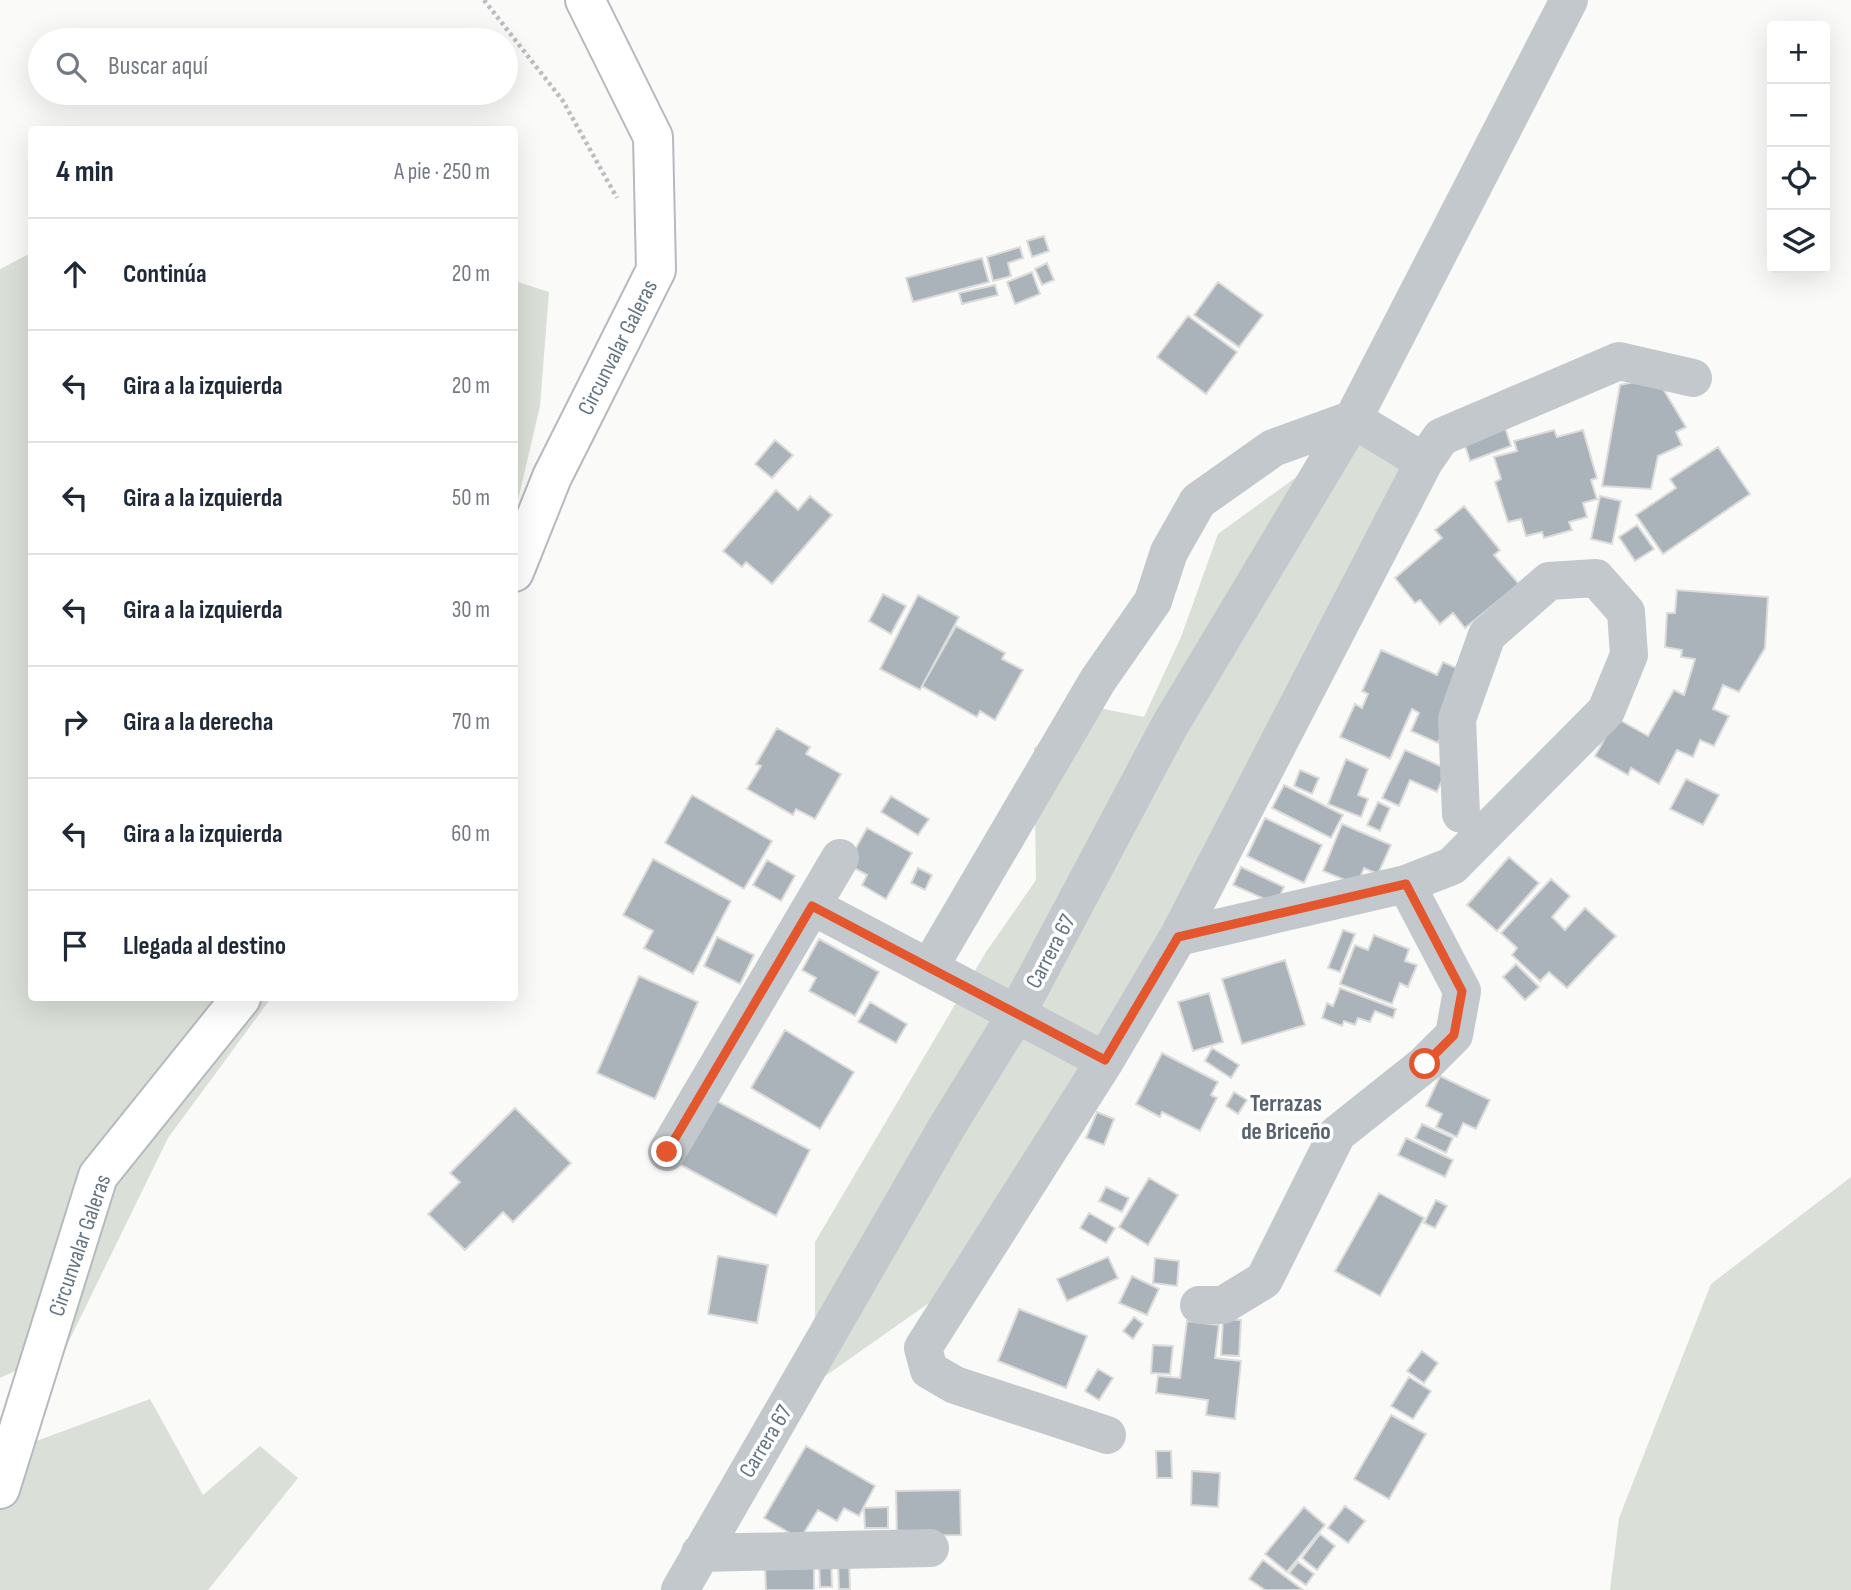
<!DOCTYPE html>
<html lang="es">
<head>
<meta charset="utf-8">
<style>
  body { margin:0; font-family:"Sofia Sans Condensed",sans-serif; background:#f2f2f3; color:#1f2937 }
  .controls { position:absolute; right:21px; top:21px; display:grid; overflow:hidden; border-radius:7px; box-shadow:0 7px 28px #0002 }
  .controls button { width:63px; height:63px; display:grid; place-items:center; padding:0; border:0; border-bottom:2px solid #e0e1e3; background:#fff; color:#1f2937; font:35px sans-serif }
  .stop { position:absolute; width:21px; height:21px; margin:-16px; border:5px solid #e4572e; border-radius:50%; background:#fff }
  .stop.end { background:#e4572e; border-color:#fff; box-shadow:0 2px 7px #0008 }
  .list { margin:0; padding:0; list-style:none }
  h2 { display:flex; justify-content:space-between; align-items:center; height:91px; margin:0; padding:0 28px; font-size:30px }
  h2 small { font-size:23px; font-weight:400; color:#747a83 }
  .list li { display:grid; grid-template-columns:46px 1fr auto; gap:21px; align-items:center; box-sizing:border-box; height:112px; padding:0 28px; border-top:2px solid #e0e1e3 }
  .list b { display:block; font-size:26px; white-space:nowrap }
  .list em { font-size:23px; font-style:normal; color:#747a83 }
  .icon { flex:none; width:38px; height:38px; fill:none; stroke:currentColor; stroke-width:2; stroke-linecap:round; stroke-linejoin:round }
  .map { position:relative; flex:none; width:1851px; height:1590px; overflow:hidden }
  .search { position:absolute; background:#fff; box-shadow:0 7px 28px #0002; left:28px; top:28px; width:490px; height:77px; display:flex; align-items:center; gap:18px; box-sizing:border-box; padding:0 24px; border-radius:38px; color:#747a83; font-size:26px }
  .panel { position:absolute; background:#fff; box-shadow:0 7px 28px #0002; left:28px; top:126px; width:490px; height:875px; border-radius:7px }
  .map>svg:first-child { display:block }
</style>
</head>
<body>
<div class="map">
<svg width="1851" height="1590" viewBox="0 0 1851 1590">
  <rect width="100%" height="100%" fill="#fafaf8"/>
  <path fill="#dadfd7" d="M31,253L32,998H271L168,1138L66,1347L0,1378V269Z
    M515,281L549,292L540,406L515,513Z
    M1354,435L1406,457L1301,704L946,1291L821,1379L815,1325V1242L986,952L1036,880L1034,748L1099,708L1144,717L1181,637L1218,534Z
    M1851,1177V1590H1610L1619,1518L1711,1284Z
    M150,1399L203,1495L260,1446L298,1478L208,1590H0V1470L20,1447Z"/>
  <path fill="#aab3b9" stroke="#dcdcda" stroke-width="2" d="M1044,236L1049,251L1032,257L1027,241Z
    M1020,247L1023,258L1008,263L1011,276L993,281L987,257Z
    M982,258L989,282L913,302L906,278Z
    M1047,263L1054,280L1042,285L1035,269Z
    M1032,272L1040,294L1015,304L1007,282Z
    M1218,282L1263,315L1239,347L1194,315Z
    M995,285L998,295L962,304L959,293Z
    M1188,316L1237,352L1206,394L1157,357Z
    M1656,377L1686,427L1676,432L1682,445L1658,456L1651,489L1602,486L1620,385Z
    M1504,424L1511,446L1470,461L1463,439Z
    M1554,430L1557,437L1583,430L1597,478L1591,480L1597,499L1583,503L1587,517L1569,522L1572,530L1544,538L1542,532L1526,536L1521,519L1508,522L1495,482L1501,479L1494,457L1517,451L1514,441Z
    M775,440L793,455L772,478L755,464Z
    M1718,447L1750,494L1663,554L1636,515L1676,488L1670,479Z
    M776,490L798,510L810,496L832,515L772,584L746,562L742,567L723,551Z
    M1600,496L1621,501L1612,544L1591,539Z
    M1464,506L1500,550L1494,555L1519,584L1465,628L1453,613L1440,624L1420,600L1415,603L1395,578L1442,538L1435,530Z
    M1637,525L1654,549L1635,561L1619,537Z
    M1677,590L1768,597L1765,648L1739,692L1723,685L1713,709L1729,716L1714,746L1700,740L1693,757L1677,750L1659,784L1631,768L1628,775L1595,756L1616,718L1648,736L1674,690L1684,695L1695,659L1681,657L1682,650L1665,647L1667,613H1675Z
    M883,594L906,606L891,634L869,621Z
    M918,595L959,617L920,690L880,669Z
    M956,626L1005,653L1002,659L1023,670L995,720L980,711L977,717L922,686Z
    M1381,650L1437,675L1443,662L1470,674L1438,743L1411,731L1419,713L1412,709L1390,759L1340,737L1355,704L1362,708L1368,694L1362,691Z
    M777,728L810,747L806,754L841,774L815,819L796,809L793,815L747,789L761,766L756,764Z
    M1405,750L1447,769L1437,792L1410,780L1399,806L1382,798Z
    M1346,759L1368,769L1358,795L1368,799L1361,817L1328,804Z
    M1300,770L1319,778L1312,794L1294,786Z
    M1686,779L1719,795L1703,825L1670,809Z
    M1284,785L1343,815L1331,838L1272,808Z
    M692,795L772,841L744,889L665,843Z
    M891,796L929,819L918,835L881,812Z
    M1378,802L1390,808L1380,831L1367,825Z
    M1265,818L1322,845L1304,883L1247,856Z
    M1342,824L1391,845L1378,874L1364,868L1357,885L1323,871Z
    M867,828L912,853L886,899L862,885L867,875L847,864Z
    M1509,857L1539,883L1497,931L1467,905Z
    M653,859L731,901L693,974L644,948L653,931L623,915Z
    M767,860L795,876L781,901L753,885Z
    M1241,867L1284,887L1276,904L1233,885Z
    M918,868L932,875L925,890L911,883Z
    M1551,879L1570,896L1552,917L1565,930L1585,908L1616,936L1567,988L1549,972L1540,981L1512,955L1517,948L1501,933Z
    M1343,930L1355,934L1340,972L1328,968Z
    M1374,935L1409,949L1405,961L1417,965L1408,987L1400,983L1392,1004L1340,984L1355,945L1368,950Z
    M717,937L754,955L740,984L704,966Z
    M819,939L879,972L855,1016L809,991L816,978L802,970Z
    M1285,960L1305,1025L1242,1044L1222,979Z
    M1516,964L1539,987L1525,1000L1503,977Z
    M639,976L698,1002L655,1099L597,1073Z
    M1340,988L1396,1009L1393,1018L1375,1011L1370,1022L1358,1018L1355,1025L1344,1021L1342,1026L1322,1018L1327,1003L1333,1006Z
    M1209,993L1223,1042L1193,1051L1178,1002Z
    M870,1002L907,1024L896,1043L858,1022Z
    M785,1030L854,1072L820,1129L751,1088Z
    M1212,1048L1239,1065L1231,1078L1205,1061Z
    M1162,1053L1218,1082L1211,1095L1217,1098L1200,1131L1162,1112L1160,1117L1136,1104Z
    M1440,1076L1490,1100L1476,1129L1463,1123L1457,1137L1436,1127L1442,1114L1426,1106Z
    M1234,1092L1247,1100L1238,1114L1226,1106Z
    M709,1097L810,1150L776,1216L675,1162Z
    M515,1108L571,1163L513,1222L503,1212L465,1250L428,1214L460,1182L450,1173Z
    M1097,1112L1114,1119L1104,1145L1086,1138Z
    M1422,1124L1453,1138L1446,1153L1415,1138Z
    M1406,1138L1453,1160L1445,1177L1398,1155Z
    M1149,1178L1178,1195L1148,1245L1119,1227Z
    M1106,1187L1129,1198L1122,1212L1099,1201Z
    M1379,1193L1424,1218L1380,1296L1335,1271Z
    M1436,1200L1447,1206L1435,1228L1424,1223Z
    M1089,1213L1115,1228L1106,1243L1080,1228Z
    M718,1256L768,1265L757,1323L708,1314Z
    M1108,1257L1118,1278L1067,1301L1057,1279Z
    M1155,1258L1179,1261L1177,1286L1153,1283Z
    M1132,1276L1159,1289L1147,1315L1119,1303Z
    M1019,1309L1087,1336L1066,1388L998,1361Z
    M1134,1317L1143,1324L1133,1339L1123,1331Z
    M1223,1319L1241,1320L1239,1356L1221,1355Z
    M1187,1321L1219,1325L1215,1358L1241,1361L1235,1419L1206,1415L1208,1400L1156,1393L1158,1376L1180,1378Z
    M1153,1345L1173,1346L1170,1374L1151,1373Z
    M1422,1351L1438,1363L1424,1383L1407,1371Z
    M1098,1369L1113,1378L1099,1400L1085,1391Z
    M1409,1377L1431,1391L1413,1419L1391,1406Z
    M1391,1415L1426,1434L1389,1499L1354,1479Z
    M806,1446L875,1486L859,1516L844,1508L837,1521L818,1510L800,1539L764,1518Z
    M1156,1451H1171L1172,1478H1157Z
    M1192,1471L1220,1473L1218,1507L1191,1505Z
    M960,1490L961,1535L897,1536L896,1491Z
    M1345,1506L1365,1521L1348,1543L1328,1528Z
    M888,1507V1528H865L864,1508Z
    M1304,1507L1325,1525L1287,1572L1265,1554Z
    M1320,1534L1335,1546L1317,1570L1302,1558Z
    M819,1560H831L832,1587H820Z
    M1263,1560L1303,1590H1265L1249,1579Z
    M838,1561H849L850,1589H839Z
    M1298,1562L1314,1574L1306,1585L1289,1573Z
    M765,1567H814V1590H766Z"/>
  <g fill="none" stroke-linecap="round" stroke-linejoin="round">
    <g stroke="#b5babe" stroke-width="42">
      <path id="major" d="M514,572L552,477L656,270L653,137L585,0
        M0,1489L98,1176L241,998"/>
    </g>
    <path stroke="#bbbfc2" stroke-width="4.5" stroke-dasharray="3.5 3.5" stroke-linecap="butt" d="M484,0L563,101L617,198"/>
    <path stroke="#c3c8cc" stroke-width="38" d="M1353,419L1424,462
      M812,906L1105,1061
      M1178,937L1406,884L1452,866L1606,711L1629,655L1626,612L1596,578L1549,581L1487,635L1457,719L1461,814
      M929,968L1098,680L1153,601L1169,552L1198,501L1273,448L1353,419
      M667,1152L840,858
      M1199,1305H1223L1264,1280L1337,1134L1425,1064L1454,1035L1462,991L1406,884
      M1107,1435L955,1385L929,1370L923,1348L1105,1061L1178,937L1424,462L1441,437L1619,361L1693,378
      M700,1553L930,1548
      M680,1590L948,1125L1017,1013L1170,725L1353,419L1569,0"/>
    <use href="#major" stroke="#fff" stroke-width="38"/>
  </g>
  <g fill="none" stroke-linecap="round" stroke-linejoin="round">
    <path stroke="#e4572e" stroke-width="9" d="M667,1152L812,906L1105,1060L1178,937L1406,884L1462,991L1454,1035L1425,1064"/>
  </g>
  <g text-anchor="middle" stroke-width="7" stroke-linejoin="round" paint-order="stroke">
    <g font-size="23" fill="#657683" stroke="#fff">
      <text transform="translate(617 347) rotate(-63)" y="8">Circunvalar Galeras</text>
      <text transform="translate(1050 951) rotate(-62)" y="8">Carrera 67</text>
      <text transform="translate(79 1245) rotate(-71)" y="8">Circunvalar Galeras</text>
      <text transform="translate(765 1441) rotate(-59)" y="8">Carrera 67</text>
    </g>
    <g font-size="24" font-weight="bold" fill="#57646e" stroke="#fff">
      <text x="1286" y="1111">Terrazas<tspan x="1286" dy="28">de Briceño</tspan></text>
    </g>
  </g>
</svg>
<div class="controls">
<button>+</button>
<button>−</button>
<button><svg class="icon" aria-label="locate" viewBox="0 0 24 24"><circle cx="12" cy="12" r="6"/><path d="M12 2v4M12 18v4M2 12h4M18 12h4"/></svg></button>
<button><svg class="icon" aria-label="layers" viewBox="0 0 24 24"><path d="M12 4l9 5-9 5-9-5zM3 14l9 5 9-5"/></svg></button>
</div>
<div class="stop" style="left:1425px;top:1064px"></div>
<div class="stop end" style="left:667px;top:1152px"></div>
<div class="search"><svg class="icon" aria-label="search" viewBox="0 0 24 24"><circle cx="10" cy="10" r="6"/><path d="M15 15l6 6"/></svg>Buscar aquí</div>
<section class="panel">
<h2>4 min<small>A pie · 250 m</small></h2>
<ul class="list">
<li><svg class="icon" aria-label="ahead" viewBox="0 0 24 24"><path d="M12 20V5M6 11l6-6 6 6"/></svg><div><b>Continúa</b></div><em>20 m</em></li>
<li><svg class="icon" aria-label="left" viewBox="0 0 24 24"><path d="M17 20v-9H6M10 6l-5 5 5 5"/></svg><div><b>Gira a la izquierda</b></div><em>20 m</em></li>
<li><svg class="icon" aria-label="left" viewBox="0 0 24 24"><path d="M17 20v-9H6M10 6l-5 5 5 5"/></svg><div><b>Gira a la izquierda</b></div><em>50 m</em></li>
<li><svg class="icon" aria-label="left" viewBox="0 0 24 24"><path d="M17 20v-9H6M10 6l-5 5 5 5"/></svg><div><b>Gira a la izquierda</b></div><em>30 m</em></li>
<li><svg class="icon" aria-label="right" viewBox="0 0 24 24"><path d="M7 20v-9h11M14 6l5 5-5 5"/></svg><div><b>Gira a la derecha</b></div><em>70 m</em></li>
<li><svg class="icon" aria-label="left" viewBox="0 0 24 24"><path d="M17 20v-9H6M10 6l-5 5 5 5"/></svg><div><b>Gira a la izquierda</b></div><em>60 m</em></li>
<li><svg class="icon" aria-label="arrive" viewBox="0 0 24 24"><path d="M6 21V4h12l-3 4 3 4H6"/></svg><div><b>Llegada al destino</b></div></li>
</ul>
</section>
</div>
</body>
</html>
